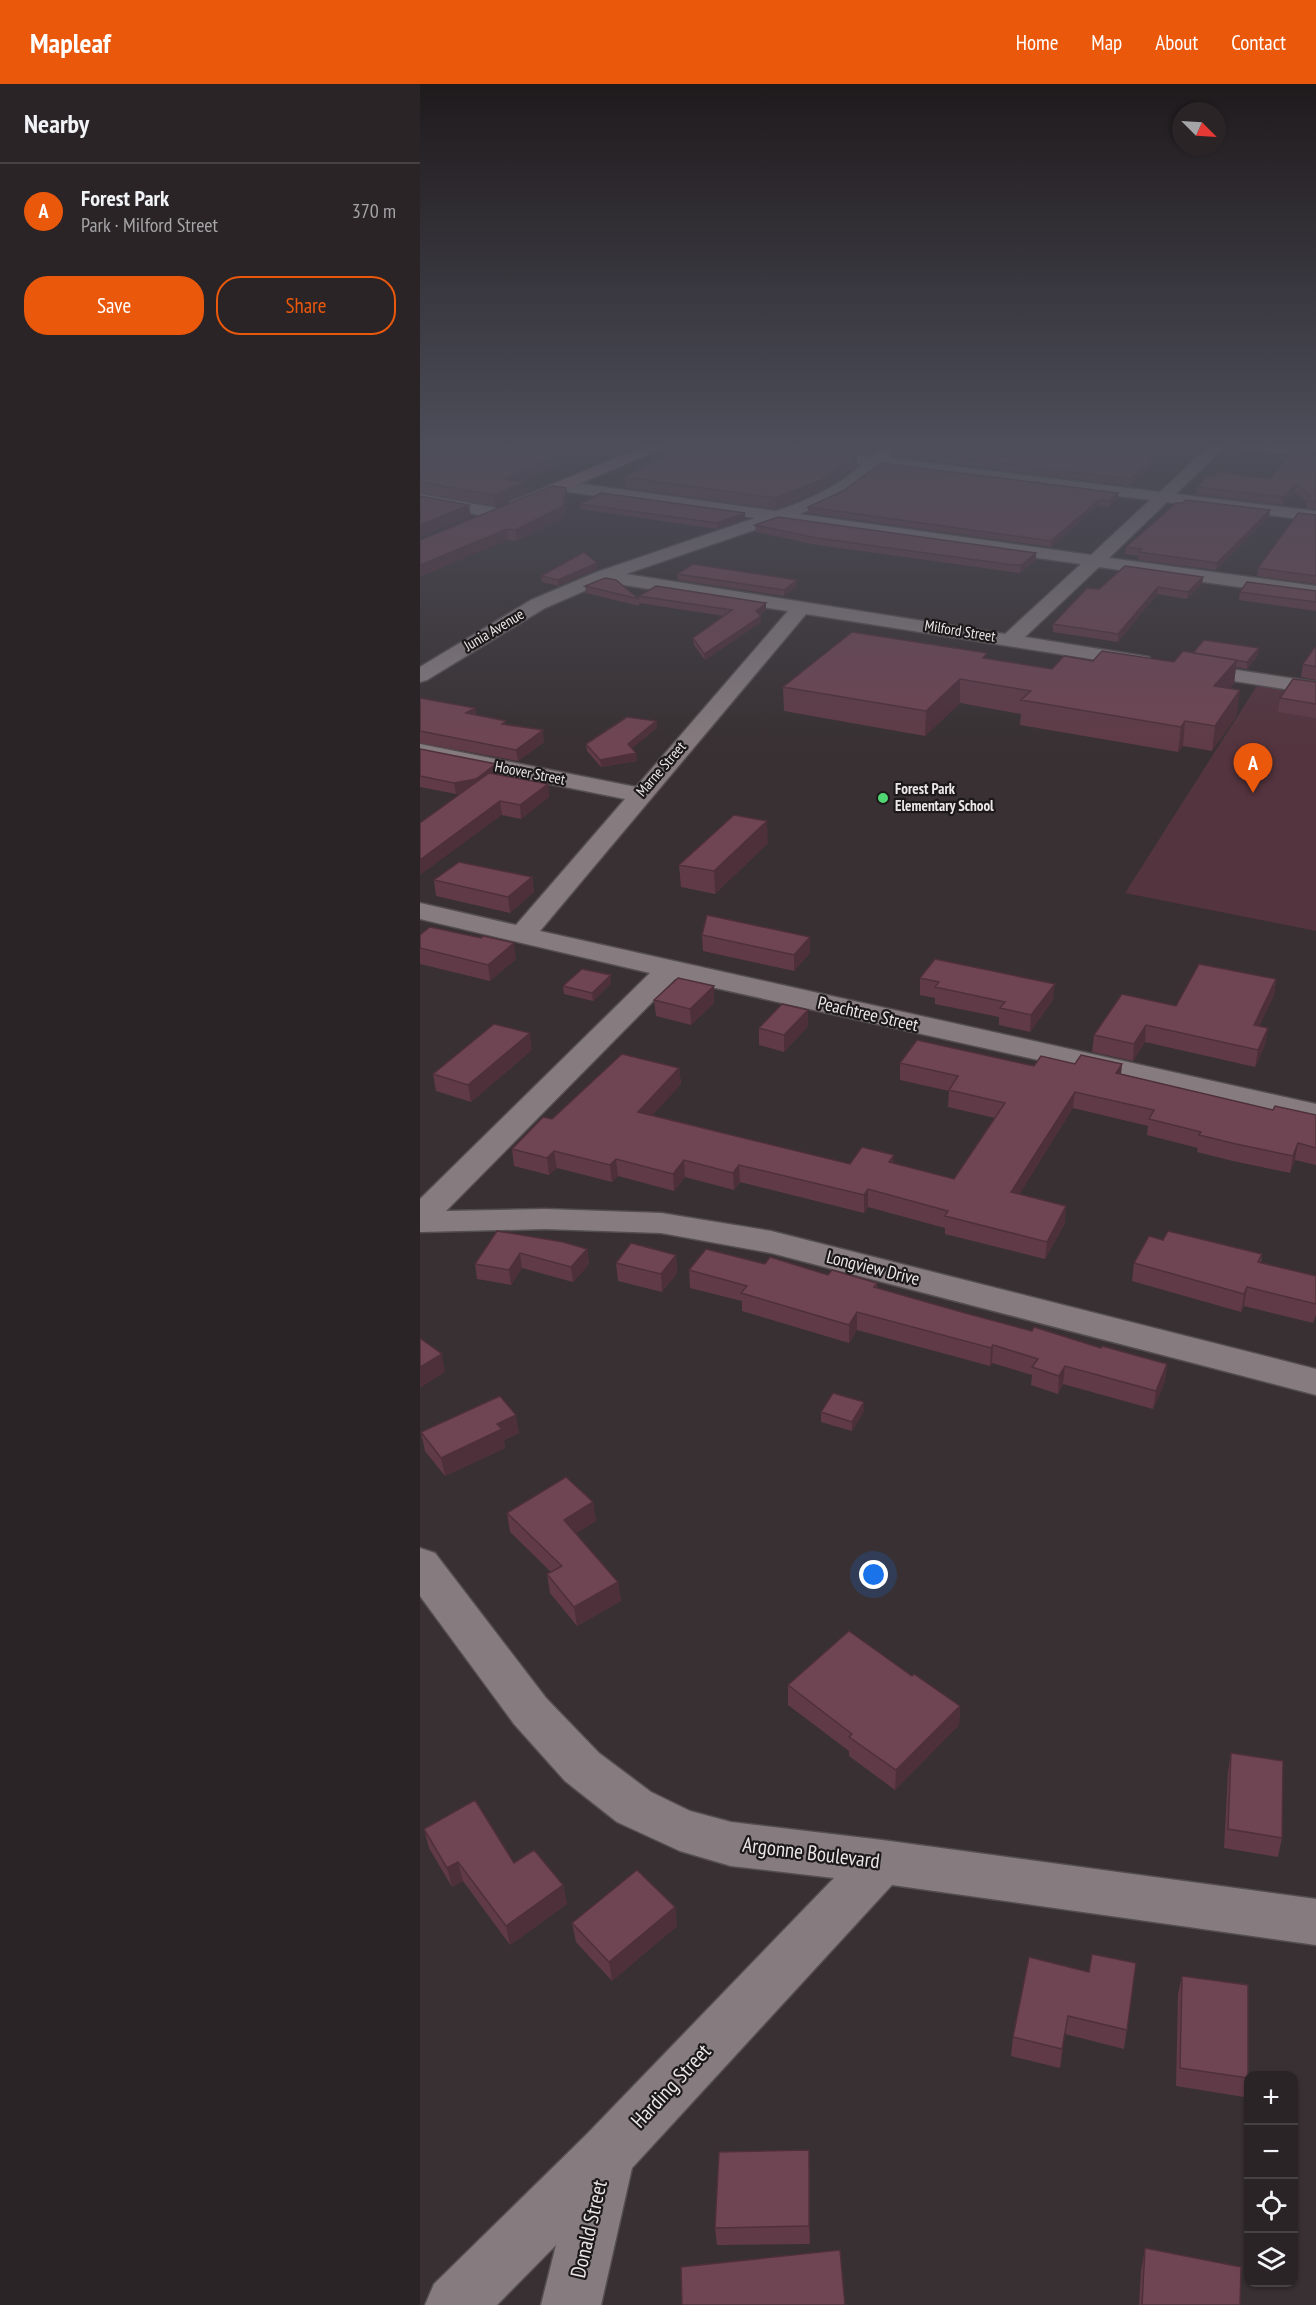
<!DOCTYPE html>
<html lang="en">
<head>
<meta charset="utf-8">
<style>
  body { margin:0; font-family:"PT Sans Narrow",sans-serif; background:#363032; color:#f1f3f6 }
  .controls { position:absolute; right:18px; bottom:18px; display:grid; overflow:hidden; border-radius:12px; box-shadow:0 2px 4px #0004 }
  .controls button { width:54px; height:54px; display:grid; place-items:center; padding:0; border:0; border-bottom:2px solid #464143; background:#2a2426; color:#f1f3f6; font:30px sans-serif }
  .compass { position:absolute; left:752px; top:18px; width:54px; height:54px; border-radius:50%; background:#2a2426; box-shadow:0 2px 4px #0004; rotate:114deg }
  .you { position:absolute; left:454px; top:1491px; width:21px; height:21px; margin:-15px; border:4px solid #fff; border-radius:50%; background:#1a73e8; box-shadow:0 0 0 9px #1a73e833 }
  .badge { display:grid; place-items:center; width:39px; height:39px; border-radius:50%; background:#ea580c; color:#fff; font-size:20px; font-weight:700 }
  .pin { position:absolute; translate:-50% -50px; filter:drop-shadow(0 2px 3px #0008) }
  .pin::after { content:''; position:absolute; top:32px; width:21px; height:18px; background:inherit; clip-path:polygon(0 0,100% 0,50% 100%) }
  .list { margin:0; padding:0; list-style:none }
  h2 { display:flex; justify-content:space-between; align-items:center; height:78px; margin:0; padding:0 24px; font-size:26px }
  h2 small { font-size:20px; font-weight:400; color:#a5a4a7 }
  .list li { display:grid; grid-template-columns:39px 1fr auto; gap:18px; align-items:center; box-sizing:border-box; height:96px; padding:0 24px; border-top:2px solid #464143 }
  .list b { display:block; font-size:22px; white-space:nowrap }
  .list p { margin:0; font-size:20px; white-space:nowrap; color:#a5a4a7 }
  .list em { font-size:20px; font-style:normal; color:#a5a4a7 }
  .actions { display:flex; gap:12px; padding:18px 24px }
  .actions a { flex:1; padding:14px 0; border:2px solid #ea580c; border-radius:24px; text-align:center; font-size:21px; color:#ea580c }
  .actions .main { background:#ea580c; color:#fff }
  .icon { flex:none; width:33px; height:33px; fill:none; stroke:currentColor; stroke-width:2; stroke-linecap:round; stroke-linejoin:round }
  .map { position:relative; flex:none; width:896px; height:2221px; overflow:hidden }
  header { display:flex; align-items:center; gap:36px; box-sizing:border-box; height:84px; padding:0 30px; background:#ea580c; color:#fff }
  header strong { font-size:28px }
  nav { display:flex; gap:33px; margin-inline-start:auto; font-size:21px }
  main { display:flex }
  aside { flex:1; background:#2a2426 }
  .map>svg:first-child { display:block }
</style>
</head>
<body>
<header>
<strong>Mapleaf</strong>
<nav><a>Home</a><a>Map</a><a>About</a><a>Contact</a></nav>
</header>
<main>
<aside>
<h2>Nearby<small></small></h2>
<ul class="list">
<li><span class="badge">A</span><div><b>Forest Park</b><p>Park · Milford Street</p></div><em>370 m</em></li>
</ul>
<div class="actions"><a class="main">Save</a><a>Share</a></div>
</aside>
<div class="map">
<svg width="896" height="2221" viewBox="0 0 896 2221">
  <rect width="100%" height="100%" fill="#383032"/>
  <path fill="#54343e" d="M838,600L896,609V847L705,809Z"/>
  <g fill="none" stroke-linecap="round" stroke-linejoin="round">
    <g stroke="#544e4f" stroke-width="3">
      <path id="minor" d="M313,360H355L453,372L468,362L476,367L469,374L740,408L791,360H807L756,410L896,427V437L747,418L689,474L896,502V514L679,483L605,553L729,573L732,577L729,581L722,583L386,530L120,847L896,1020V1038L255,895L26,1127L125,1125L241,1129L351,1147L896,1285V1311L351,1169L241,1149L125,1145L0,1148V1115L230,889L0,835V819L96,841L205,715L0,674V660L216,703L368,527L185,498L125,524L7,596L0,598V583L111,516L177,488L335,434L141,407L133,402L135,399L141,397L356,427C391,415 415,404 443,380L320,365ZM460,382L730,416L671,471L379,430C412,419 433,405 460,382ZM358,438L661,480L585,550L206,490Z
        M0,410L76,424L84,429L76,434L0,420Z
        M770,579L896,598V610L763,589L760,585L763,581Z
        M0,1464L15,1469L126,1614L179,1669L231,1708L270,1727L311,1738L462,1756L896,1815V1861L472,1801L212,2084L181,2221H121L136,2161L77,2221H5L14,2200L167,2050L414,1794L311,1782L260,1767L197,1738L145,1697L94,1640L0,1512Z"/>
    </g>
    <g stroke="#544e4f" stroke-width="3">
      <path id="primary" d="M229,360H249L246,363L102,424H90L88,421L90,418Z
        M815,360H863L896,363V373L823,365Z"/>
    </g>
    <use href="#minor" fill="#867c7f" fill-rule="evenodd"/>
    <use href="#primary" fill="#ac7a8a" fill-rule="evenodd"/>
  </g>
  <path fill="#603b47" d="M0,360H95L91,361L139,369L140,379L139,381L102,398H105L106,409L75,422L0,409Z
    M372,360H468L452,370Z
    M470,360H519L533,361L535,360H755L711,402L474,372V366L475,364Z
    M896,367V425L886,424L887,418L875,408L862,421L776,410L777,403L850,395Z
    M437,382L401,406L356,425L205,404L204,393Z
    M698,414L689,423L678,422L631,463L388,429V423Z
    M147,415L144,433L96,457L88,456H0Z
    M160,420L325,429V435L297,445L160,425Z
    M850,426L849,433L796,486L718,476L719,472L705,470L706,463Z
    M896,431V500L837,492L838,484Z
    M335,441L616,469V476L600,489L593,488L397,461L336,448Z
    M177,479V485L138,502L122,498L121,492Z
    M257,490L377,502L364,512L258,496Z
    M783,493L782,500L767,515L737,510L698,558L633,548V540L679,505Z
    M165,502L219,515V522L166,509Z
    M896,507V527L819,516L820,508Z
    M219,512L346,519V526L340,531L341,532V538L285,576L274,561L273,554L304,532L219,519Z
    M896,563V596L881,593L883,580Z
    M773,569L838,571L827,585L816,583L814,599L809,605L817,631L792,667L763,662L758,668L600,641L601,630L540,619L505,652L364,627L363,603L567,574L632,585L673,577L754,578Z
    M896,598V634L858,628L860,614Z
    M0,614L55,624L56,631L86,640L124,658L98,677L0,659Z
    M236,637L237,644L212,664L217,677L181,683L167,667L166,660Z
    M0,665L77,690L128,700L129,713L101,735L82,731L40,710H36L0,703Z
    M348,759L295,810L261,803L259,781Z
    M112,793L114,808L90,829L16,812L14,796Z
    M0,851L61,854L96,875L70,897L0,880Z
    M282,851L390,869L374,887L283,867Z
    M191,891V899L173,917L144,910L143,902Z
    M500,894L633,916L610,948L579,941V933L515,920V914L500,911Z
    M856,895L854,911L839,942L848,944L845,961L835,983L725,958L713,977L672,968L674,951L756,922Z
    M294,902V919L271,941L236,932L234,916Z
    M388,926V942L364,968L339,961V944Z
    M112,966L51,1018L16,1007L13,990Z
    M480,979L614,982L655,980H702L701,990L853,1026L896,1031V1081L875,1076L870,1089L813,1077L777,1068L778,1064L727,1051L728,1042L653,1024L599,1110L645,1139L625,1175L525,1150V1144L448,1123L444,1129L320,1098L314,1106L265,1093L254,1107L198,1092L192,1098L137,1084L129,1091L94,1082L92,1065L132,1035L259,984L261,1000L232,1031L430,1080L474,1079L534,1095L575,1034L528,1023L529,1007L480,996Z
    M77,1147L167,1165L169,1180L153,1198L102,1184L91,1201L57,1195L55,1180Z
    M743,1156L842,1170L841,1179L896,1192V1231L893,1239L824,1222L821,1228L712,1197L714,1179Z
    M256,1171L257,1189L242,1208L198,1197L196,1179Z
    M345,1180L457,1199V1204L545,1229L612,1247L747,1280L745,1297L733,1325L643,1300L638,1310L611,1301L612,1291L572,1279L570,1282L437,1246L429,1259L322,1227V1217L270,1204L269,1186Z
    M444,1327L432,1347L401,1338V1328Z
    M1,1348L99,1349L84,1356L85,1364L25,1392L5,1367Z
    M173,1418L176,1437L156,1449L198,1498L201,1517L157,1542L130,1509L127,1490L131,1488L90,1448L87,1429Z
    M492,1592L540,1622L539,1641L475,1706L429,1672V1667L368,1621V1601Z
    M811,1669L862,1754L858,1773L804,1764L808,1688Z
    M4,1745L94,1779L143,1801L147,1820L90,1861L43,1797L32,1803L9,1764Z
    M255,1823L257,1842L192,1897L156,1858L152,1839Z
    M716,1879L704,1965L645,1950L640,1984L591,1972L593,1953L669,1888Z
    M762,1892L829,1992L824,2013L756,2002L758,1910Z
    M389,2066L390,2160L297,2161L295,2144Z
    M725,2164L820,2221H719L721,2187Z"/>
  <path fill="#4e303a" d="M452,360H468L452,370Z
    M748,360H755L711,402V395Z
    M139,369V381L85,405L84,395Z
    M437,371V382L401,406L356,425L355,414Z
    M105,398L106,409L75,422L74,411Z
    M876,400L875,408L862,421L863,413Z
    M146,404L147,415L144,433L96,457L95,446Z
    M698,409V414L689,423V417Z
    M679,416L678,422L631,463V457Z
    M49,421L51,432L0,453V441Z
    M850,426L849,433L796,486L797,479Z
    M325,429V435L297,445V439Z
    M87,445L88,456L0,493V481Z
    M616,469V476L600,489L601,481Z
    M177,479V485L138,502V496Z
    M783,493L782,500L767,515L768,508Z
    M377,496V502L364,512V506Z
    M738,503L737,510L698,558V550Z
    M346,519V526L336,534V527Z
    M341,532V538L285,576L284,570Z
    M839,564L838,571L827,585V578Z
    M817,576L814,599L791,627L794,602Z
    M540,595V619L505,652L506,627Z
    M820,606L817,631L792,667L795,642Z
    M55,624L56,635L46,629Z
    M236,637L237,644L209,667L208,660Z
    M765,637L763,662L758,668L761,643Z
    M123,646L124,658L98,677L96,666Z
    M216,669L217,677L181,683L180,676Z
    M76,680L78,692L58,706L36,710L34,699Z
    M128,700L129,713L101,735L100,721Z
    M80,717L82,731L0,791V776Z
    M347,737L348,759L295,810L294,787Z
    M112,793L114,808L90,829L88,813Z
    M390,853V869L374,887V871Z
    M94,859L96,875L70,897L68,881Z
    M191,891V899L173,917L172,909Z
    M856,895L854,911L832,958L834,941Z
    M635,900L633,916L610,948L611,931Z
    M294,902V919L271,941L270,925Z
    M388,926V942L364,968V951Z
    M726,941L725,958L713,977L714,960Z
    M848,944L845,961L835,983L838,966Z
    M110,949L112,966L51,1018L48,1001Z
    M702,980L700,997L696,989Z
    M259,984L261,1000L220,1045L218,1028Z
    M655,1008L653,1024L590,1126L591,1108Z
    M878,1059L875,1076L870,1089L873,1072Z
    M134,1067L137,1084L129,1091L127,1074Z
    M474,1071L473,1088L469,1078Z
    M196,1075L198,1092L192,1098L190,1081Z
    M264,1076L265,1093L254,1107L253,1090Z
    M319,1081L320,1098L314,1106L313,1089Z
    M448,1105V1123L444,1129V1111Z
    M646,1122L645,1139L625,1175L627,1158Z
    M167,1165L169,1180L153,1198L151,1183Z
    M100,1169L102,1184L91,1201L89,1186Z
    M256,1171L257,1189L242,1208L241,1190Z
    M827,1203L824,1222L821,1228L824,1210Z
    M437,1228V1246L429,1259V1241Z
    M573,1261L572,1279L570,1282L571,1264Z
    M22,1270L25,1288L0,1304V1283Z
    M747,1280L745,1297L733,1325L736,1307Z
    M645,1282L643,1300L638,1310L639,1292Z
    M444,1318V1327L432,1347V1338Z
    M96,1331L99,1349L84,1356L85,1364L25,1392L21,1374L77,1340Z
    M173,1418L176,1437L147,1455L144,1436Z
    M198,1498L201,1517L157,1542L154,1523Z
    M540,1622L539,1641L475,1706L476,1686Z
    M38,1778L43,1797L32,1803L27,1784Z
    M143,1801L147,1820L90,1861L86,1842Z
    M255,1823L257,1842L192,1897L189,1878Z
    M648,1932L645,1950L640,1984L642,1965Z
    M389,2066L390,2084V2160L389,2142Z"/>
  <path fill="#704553" stroke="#4e303a" stroke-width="1.5" d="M0,360H80L139,369L135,370L138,371L84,395L105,398L74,411L0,398Z
    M268,360H341L437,371L401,396L355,414L204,393Z
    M478,360H519L533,361L535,360H748L711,395L474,366Z
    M873,366L896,367V418L888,416L890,412L876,400L863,413L777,403L788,391L795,392L799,388L850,395Z
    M461,379L698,409L689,417L679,416L631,457L388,423L423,407Z
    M132,402L146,404L143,422L95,446L87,445L0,481V456Z
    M181,409L325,429L297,439L160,420Z
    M0,412L49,421L0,441Z
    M766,416L850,426L797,479L719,468L722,465L706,463L756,419H762Z
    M878,429L896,431V492L838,484Z
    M358,433L616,469L601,481H593L397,454L335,441Z
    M164,468L177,479L138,496L121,492Z
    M273,480L377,496L364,506L257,490Z
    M705,482L783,493L768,508L738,503L698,550L633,540L667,504L679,505Z
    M185,494L196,496L219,515L165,502Z
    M827,498L896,507V518L820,508Z
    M236,502L346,519L336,527L341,532L284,570L273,554L312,526L219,512Z
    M432,548L567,569L563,574L632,585L644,572L673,577L682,567L754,578L763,567L817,576L794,602L820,606L795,642L765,637L761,643L601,616L611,607L540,595L506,627L363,603Z
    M784,556L839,564L827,578L773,569Z
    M895,563H896V583L883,580Z
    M873,595L896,598V620L860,614Z
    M0,614L55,624L46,629L86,637L82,640L123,646L96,666L0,647Z
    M207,633L236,637L208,660L216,669L180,676L166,660Z
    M0,665L76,680L56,695L34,699L0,692Z
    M69,689L128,700L100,721L80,717L0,776V739Z
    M314,731L347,737L294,787L259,781Z
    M39,778L112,793L88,813L14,796Z
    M287,831L390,853L374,871L282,851Z
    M10,843L61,854L63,852L94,859L68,881L0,864V851Z
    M515,875L635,900L611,931L580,924L585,918L515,903L519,898L500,894Z
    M779,880L856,895L834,941L848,944L838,966L726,941L714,960L674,951L702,910L756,922Z
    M162,885L191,891L172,909L143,902Z
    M258,894L294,902L270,925L234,916Z
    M362,920L388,926L364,951L339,944Z
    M74,940L110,949L48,1001L13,990Z
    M497,956L614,982L621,972L655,980L661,971L702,980L696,989L853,1026L855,1022L896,1031V1064L878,1059L873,1072L816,1060L779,1051L781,1048L729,1035L734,1026L655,1008L591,1108L646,1122L627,1158L525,1132L528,1127L448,1105L444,1111L319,1081L313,1089L264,1076L253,1090L196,1075L190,1081L134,1067L127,1074L92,1065L123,1033L132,1035L202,970L259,984L218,1028L430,1080L442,1063L474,1071L469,1078L534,1095L585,1019L529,1006L538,992L480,979Z
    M77,1147L143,1158L167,1165L151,1183L100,1169L89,1186L55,1180Z
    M748,1147L842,1170L838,1178L896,1192V1220L827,1203L824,1210L714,1179L729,1152L743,1156Z
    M211,1159L256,1171L241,1190L196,1179Z
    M286,1165L345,1180L350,1173L408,1191L412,1186L457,1199L454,1203L545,1229L612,1247L614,1243L681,1264L682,1262L747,1280L736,1307L645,1282L639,1292L612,1283L618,1275L573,1261L571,1264L437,1228L429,1241L321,1209L327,1202L269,1186Z
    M0,1254L22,1270L0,1283Z
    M413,1309L444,1318L432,1338L401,1328Z
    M80,1312L96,1331L77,1340L82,1345L21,1374L1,1348Z
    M146,1393L173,1418L144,1436L198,1498L154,1523L127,1490L142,1482L87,1429Z
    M429,1547L492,1592L494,1590L540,1622L476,1686L429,1653L432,1650L368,1601Z
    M811,1669L863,1677L862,1754L808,1745Z
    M55,1716L94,1779L114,1766L143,1801L86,1842L38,1778L27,1784L4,1745Z
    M217,1786L255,1823L189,1878L152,1839Z
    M672,1870L716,1879L707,1946L648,1932L642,1965L593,1953L609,1873L669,1888Z
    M762,1892L828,1901V1994L760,1984Z
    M389,2066V2142L295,2144L299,2068Z
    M725,2164L821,2183L820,2221H722Z
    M420,2166L425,2221H262L261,2183Z"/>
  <linearGradient id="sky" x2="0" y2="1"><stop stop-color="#1f1a1c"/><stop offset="0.54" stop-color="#4d4e5a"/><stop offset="1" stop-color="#4d4e5a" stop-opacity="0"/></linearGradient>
  <rect width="896" height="671" fill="url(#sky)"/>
  <circle fill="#51d674" stroke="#1d191a" stroke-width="2" cx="463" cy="714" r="6"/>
  <g text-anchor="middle" stroke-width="4.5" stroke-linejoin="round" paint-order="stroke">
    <g font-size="15" fill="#ebe6e7" stroke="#1d191a">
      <text transform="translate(74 546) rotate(-31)" y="5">Junia Avenue</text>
      <text transform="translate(540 547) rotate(9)" y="5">Milford Street</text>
      <text transform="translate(241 685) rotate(-49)" y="5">Marne Street</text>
      <text transform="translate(110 689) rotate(11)" y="5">Hoover Street</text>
    </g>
    <g font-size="15" font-weight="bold" fill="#ebe6e7" stroke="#1d191a" text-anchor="start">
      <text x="475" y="710">Forest Park<tspan x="475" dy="17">Elementary School</tspan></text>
    </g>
    <g font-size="18" fill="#ebe6e7" stroke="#1d191a">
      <text transform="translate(448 930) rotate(13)" y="6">Peachtree Street</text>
      <text transform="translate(453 1184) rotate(14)" y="6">Longview Drive</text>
    </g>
    <g font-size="21" fill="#ebe6e7" stroke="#1d191a">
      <text transform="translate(391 1769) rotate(7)" y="7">Argonne Boulevard</text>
      <text transform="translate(251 2002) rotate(-47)" y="7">Harding Street</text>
      <text transform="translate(169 2145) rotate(-77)" y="7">Donald Street</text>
    </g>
  </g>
</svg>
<div class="controls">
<button>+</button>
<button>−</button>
<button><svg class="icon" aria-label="locate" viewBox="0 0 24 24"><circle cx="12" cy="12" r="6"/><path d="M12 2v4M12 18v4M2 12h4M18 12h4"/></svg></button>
<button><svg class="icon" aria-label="layers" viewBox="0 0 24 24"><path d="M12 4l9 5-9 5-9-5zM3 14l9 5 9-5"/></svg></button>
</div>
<svg class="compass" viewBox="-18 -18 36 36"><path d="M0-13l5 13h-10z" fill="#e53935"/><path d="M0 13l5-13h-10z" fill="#a5a4a7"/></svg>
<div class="you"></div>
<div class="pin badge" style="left:833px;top:709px">A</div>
</div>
</main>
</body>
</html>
